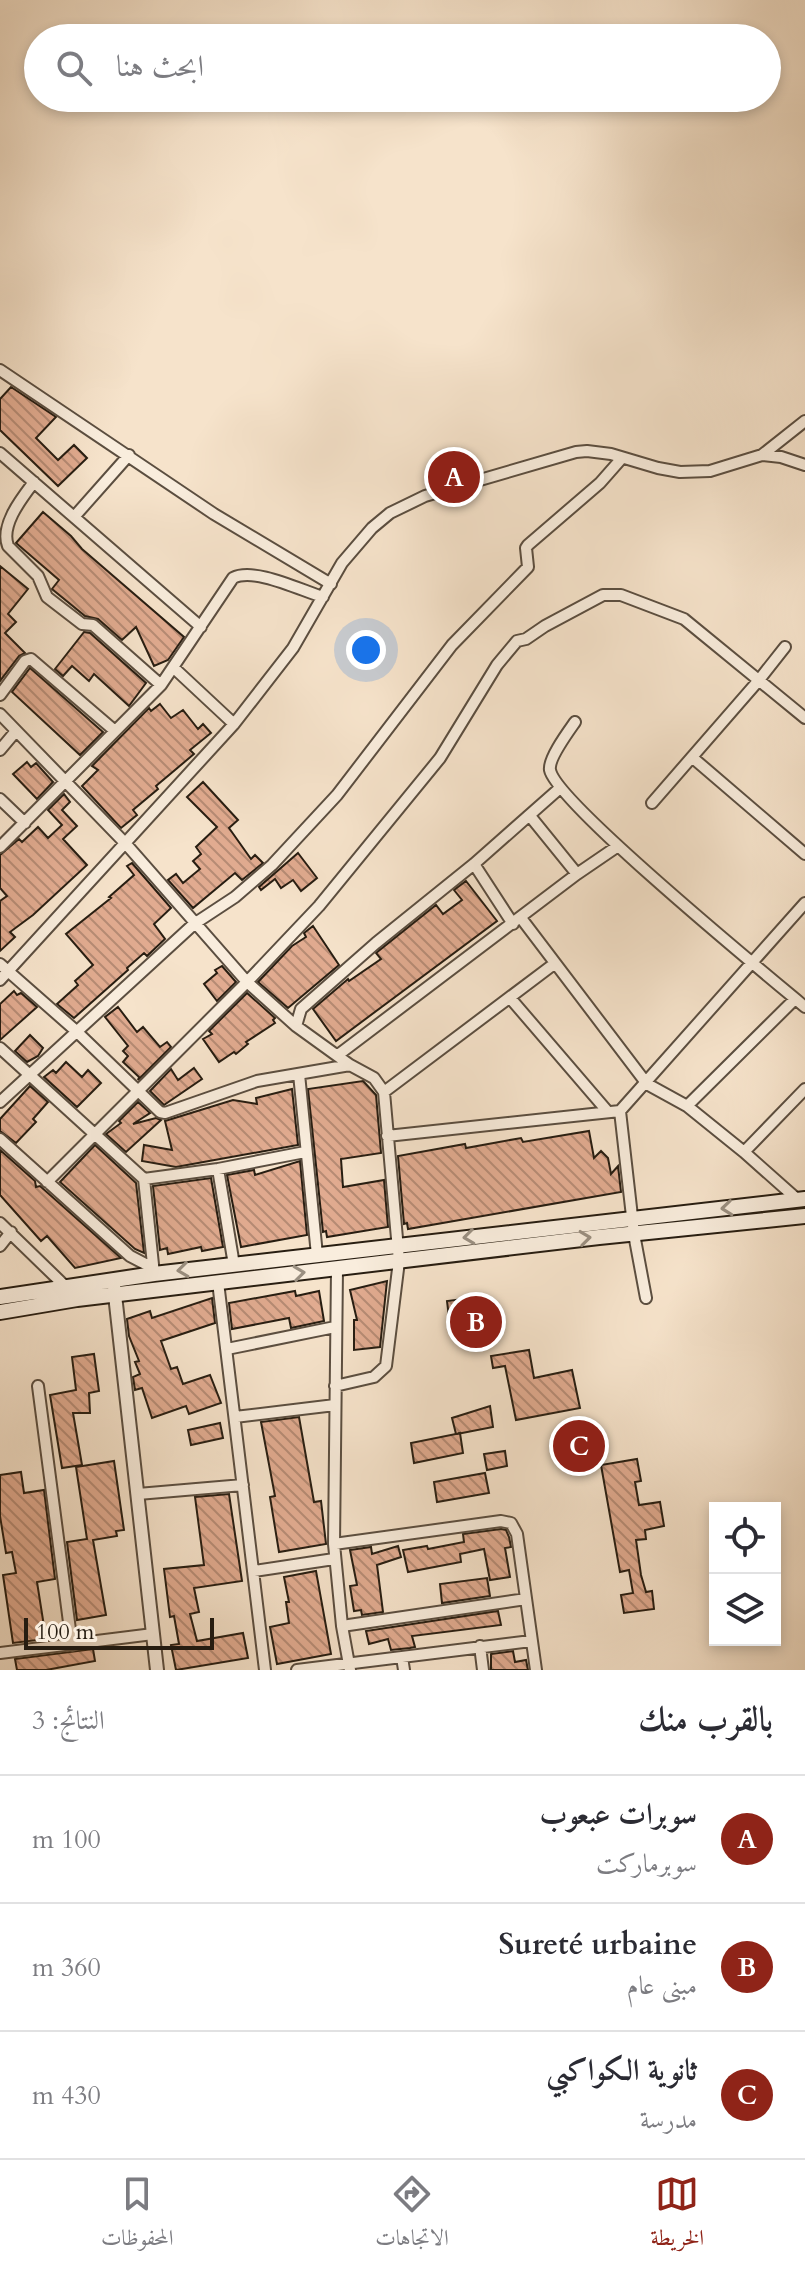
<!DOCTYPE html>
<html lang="ar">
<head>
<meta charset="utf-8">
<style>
  body { margin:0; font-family:Cardo,Amiri,serif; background:#f2f2f3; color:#2b2b33; direction:rtl }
  .controls { position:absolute; right:24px; bottom:24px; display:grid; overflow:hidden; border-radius:0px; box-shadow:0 4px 12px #0003 }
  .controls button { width:72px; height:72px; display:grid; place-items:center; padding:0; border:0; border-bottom:2px solid #e1e1e2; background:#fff; color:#2b2b33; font:40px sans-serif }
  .scale { position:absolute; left:24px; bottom:20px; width:190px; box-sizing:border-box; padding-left:8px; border:4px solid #271d11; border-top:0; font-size:22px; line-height:28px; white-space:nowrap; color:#271d11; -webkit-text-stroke:6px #f9eddd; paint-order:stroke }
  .you { position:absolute; left:366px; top:650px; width:28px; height:28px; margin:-20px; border:6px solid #fff; border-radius:50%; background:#1a73e8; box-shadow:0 0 0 12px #1a73e833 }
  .badge { display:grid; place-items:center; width:52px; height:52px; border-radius:50%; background:#8f2418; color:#fff; font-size:26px; font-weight:700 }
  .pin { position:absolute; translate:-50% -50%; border:4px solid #fff; box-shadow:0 2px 8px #0006 }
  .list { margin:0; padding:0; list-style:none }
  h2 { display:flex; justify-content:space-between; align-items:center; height:104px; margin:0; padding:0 32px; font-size:34px }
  h2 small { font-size:26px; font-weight:400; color:#7c7c81 }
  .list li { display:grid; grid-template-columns:52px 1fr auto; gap:24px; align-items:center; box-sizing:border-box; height:128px; padding:0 32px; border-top:2px solid #e1e1e2 }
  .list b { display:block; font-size:30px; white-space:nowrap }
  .list p { margin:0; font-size:26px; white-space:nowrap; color:#7c7c81 }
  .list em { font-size:26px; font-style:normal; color:#7c7c81 }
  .icon { flex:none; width:44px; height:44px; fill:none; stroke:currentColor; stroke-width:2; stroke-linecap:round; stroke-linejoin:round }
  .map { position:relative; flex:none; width:805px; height:1670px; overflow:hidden; direction:ltr }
  .search { position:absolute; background:#fff; box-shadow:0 4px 12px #0003; left:24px; right:24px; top:24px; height:88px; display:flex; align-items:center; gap:20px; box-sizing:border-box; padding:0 28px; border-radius:44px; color:#7c7c81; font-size:30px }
  .sheet { height:488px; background:#fff }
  nav { display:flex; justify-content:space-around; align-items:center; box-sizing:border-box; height:112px; border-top:2px solid #e1e1e2; background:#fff; font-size:22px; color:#7c7c81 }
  nav a { display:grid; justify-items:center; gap:4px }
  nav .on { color:#8f2418 }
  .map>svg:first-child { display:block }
</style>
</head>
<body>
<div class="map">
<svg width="805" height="1670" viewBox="0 0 805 1670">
  <defs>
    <pattern id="building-back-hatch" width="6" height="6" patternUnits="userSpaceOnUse" patternTransform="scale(2)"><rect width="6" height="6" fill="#e1ab90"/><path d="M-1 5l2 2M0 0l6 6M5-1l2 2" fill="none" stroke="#b68b74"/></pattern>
  </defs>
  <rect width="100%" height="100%" fill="#f6e3cb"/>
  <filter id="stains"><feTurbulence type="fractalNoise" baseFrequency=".0025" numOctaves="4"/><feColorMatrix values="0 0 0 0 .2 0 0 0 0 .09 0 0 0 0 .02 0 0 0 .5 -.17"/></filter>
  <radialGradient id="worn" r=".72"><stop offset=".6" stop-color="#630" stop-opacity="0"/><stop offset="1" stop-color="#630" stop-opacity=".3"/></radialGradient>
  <path fill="url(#building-back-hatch)" stroke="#271d11" stroke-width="2" d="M11,387L56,417L36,438L58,460L74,445L87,458L58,486L0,430V399Z
    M43,512L71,536L82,549L184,637L168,660L154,666L136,627L122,640L98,619L85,616L52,589L59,580L16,543Z
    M0,566L28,589L8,614L16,622L5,633L25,653L19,656L0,681Z
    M84,632L90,633L146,683L129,706L94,674L89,681L72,666L63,676L55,669Z
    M30,668L103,732L80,755L12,692Z
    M160,704L171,718L183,710L198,729L203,724L211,733L190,750L194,754L156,786L158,789L133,810L137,815L121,828L82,786L98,770L92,766L149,708L151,711Z
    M27,762L31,767L36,763L53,782L37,799L13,774Z
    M203,782L238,820L229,828L251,859L255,855L263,863L242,880L235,873L193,908L168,880L176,874L183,883L200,869L193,861L201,854L196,847L217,827L187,797Z
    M64,794L70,802L62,810L77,826L63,839L87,865L33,915L10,932L15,937L0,951V901L7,896L0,888V855L19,839L22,842L38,827L48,838L62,825L48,810Z
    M298,853L317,878L301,891L293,880L281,888L275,879L261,890L259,887Z
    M132,863L171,908L154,924L165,939L147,956L144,953L127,968L128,970L74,1018L57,1004L78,985L75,981L93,965L66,934L111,898L109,897L134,875L127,866Z
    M466,881L497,921L336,1041L313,1009L348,979L349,981L381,959L376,953L436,905L443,914L462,900L454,890Z
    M313,926L339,965L288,1008L258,982L292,946L306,937L304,933Z
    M222,966L236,982L217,1001L204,984L217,973L215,970Z
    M14,991L17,995L21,993L37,1007L0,1040V1004Z
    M247,993L275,1018L273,1020L275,1023L246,1042L248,1044L236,1054L234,1052L219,1062L203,1039L212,1034L209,1031Z
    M118,1007L137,1032L143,1027L160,1047L167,1042L171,1047L138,1080L139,1077L123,1062L128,1056L123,1051L128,1046L105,1017Z
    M30,1035L43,1048L38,1056L27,1062L15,1051Z
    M66,1062L82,1077L88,1070L101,1083L77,1107L44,1077L53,1070L56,1073Z
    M194,1068L202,1079L164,1105L150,1091L171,1069L178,1080Z
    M363,1081L376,1095L381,1153L341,1159L343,1187L384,1180L388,1227L327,1237L326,1231L323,1232L308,1089Z
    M30,1086L48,1102L33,1119L36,1122L16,1143L0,1131V1119Z
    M292,1089L298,1145L176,1167L142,1161L144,1145L172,1150L165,1121L233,1100L257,1104L256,1098Z
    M138,1102L150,1113L133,1124L156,1118L161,1120L126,1152L106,1134L121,1123L119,1121Z
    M589,1131L594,1158L601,1151L608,1158L611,1174L618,1166L621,1192L408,1229L407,1223L404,1224L398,1156L465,1144L466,1148L521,1138L523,1142Z
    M95,1145L136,1183L144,1253L135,1249L60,1182Z
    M0,1150L35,1181L36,1187L40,1186L121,1258L75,1268L47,1236L41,1241L0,1195Z
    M300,1161L307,1235L241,1247L227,1175L254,1170L255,1175Z
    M211,1178L223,1247L202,1251L201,1247L168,1254L167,1248L160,1250L153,1186Z
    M387,1281L380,1347L354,1350V1320H357L350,1290Z
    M295,1291L296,1296L319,1291L324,1321L291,1328L289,1318L232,1329L229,1303Z
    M486,1296L490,1327L451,1333L447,1301Z
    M212,1298L215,1323L161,1341L171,1369L177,1367L183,1384L210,1375L221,1403L189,1414L186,1406L152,1418L142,1388L135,1390L133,1377L140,1374L135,1362L139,1361L129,1336L127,1319L150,1311L152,1318Z
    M529,1350L534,1378L572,1370L580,1408L516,1420L505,1366L493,1368L491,1356Z
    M94,1354L99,1391L89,1393L90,1413H73L82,1465L62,1468L50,1395L76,1390L72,1357Z
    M490,1406L493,1427L457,1434L460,1433L463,1453L414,1463L411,1443L456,1434L452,1418Z
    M299,1417L314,1502L321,1501L326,1544L279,1552L270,1497L275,1496L261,1422Z
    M220,1423L223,1438L191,1445L188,1430Z
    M505,1451L507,1466L487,1470L484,1454Z
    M637,1459L641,1481L635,1482L639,1505L660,1502L664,1526L645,1530L646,1539L636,1540L641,1575L646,1592L652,1591L654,1609L624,1613L621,1595L633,1593L629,1570L620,1572L601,1465Z
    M114,1461L124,1530L116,1531L117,1536L93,1540L106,1615L77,1620L67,1542L87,1539L76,1467Z
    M21,1472L24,1493L44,1490L55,1579L37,1582L46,1639L13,1643L3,1575L16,1573L12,1552L6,1553L0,1516V1475Z
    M485,1473L489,1493L437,1502L434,1482Z
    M229,1494L242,1581L194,1588L199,1612L190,1614L197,1641L243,1633L248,1658L176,1670L171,1645L179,1644L174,1616L170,1617L164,1569L204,1565L195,1497Z
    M501,1529L506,1530L509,1537L511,1547L505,1548L510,1577L490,1580L484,1549L460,1554L461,1562L408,1572L403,1550L427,1546L428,1549L464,1542L463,1534Z
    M398,1546L401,1557L377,1565L383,1612L362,1615L361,1610L354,1611L350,1586L357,1585L350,1550L371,1547L372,1554Z
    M316,1571L331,1654L277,1664L270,1627L289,1623L286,1602H289L284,1577Z
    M487,1578L490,1596L442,1603L440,1584Z
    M498,1611L501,1625L412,1636L415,1647L410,1648L391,1650L388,1639L369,1644L366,1631Z
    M93,1649L95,1661L46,1670H17L15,1659Z
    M513,1651L515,1662L526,1660L528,1670H491V1654Z"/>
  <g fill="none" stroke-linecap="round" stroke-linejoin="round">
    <g stroke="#5b4e40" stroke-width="14">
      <path id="minor" d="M0,370L214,514L331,584
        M0,453L201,627
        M762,455L781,457L805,465
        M34,482C22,498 0,525 8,546L38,576L47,597L82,624L93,625L161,685
        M74,517L129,455
        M174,668L234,724
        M0,695L25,661L31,659L115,731
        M0,714L126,844L247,982L296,1026L350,1065L374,1078L384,1092L399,1261L386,1366L374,1377L335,1386
        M575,722C568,732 548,759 550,770C556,802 768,976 805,1007
        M0,750L16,731
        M693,758L805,854
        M0,799L25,823
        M652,803L759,680L785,647
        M530,816L577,874
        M0,847L161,685L233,578C254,567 300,590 323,597
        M474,864L513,924
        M521,918L647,1084L687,1106L744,1152L798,1200
        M0,964L75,1030L160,1112L165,1113L257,1081L350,1065
        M0,980L234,724L293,648L342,563L372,528L390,513L425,496L576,452L587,451L611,454L658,468L680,472L710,471L762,455L805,421
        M511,999L608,1112
        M296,1026L301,1009L376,943L474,864L560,788
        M0,1048L144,1179L154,1274
        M338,1055L577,874L618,846
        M299,1074L317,1255
        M384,1092L554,964
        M0,1102L194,924L235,897L272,865L337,795L452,645L528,567L526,548L528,545L600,483L622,458
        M687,1106L795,999
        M620,1111L634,1234L646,1298
        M387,1136L620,1111L805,903
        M0,1139L130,1256L153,1268
        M744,1152L805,1089
        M218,1169L234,1265
        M144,1179L218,1169L305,1152
        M47,1182L247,982L319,906L440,758L497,665L517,641L526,639L545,626L603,595H621L684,619L805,718
        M0,1223L68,1289
        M0,1246L11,1232
        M337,1269L334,1544L342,1626L350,1670
        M218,1282L265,1670
        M227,1349L335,1327
        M38,1386L72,1645
        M235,1417L335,1405
        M138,1494L243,1485
        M334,1544L501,1521L511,1523L517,1534L536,1670
        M254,1571L334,1559
        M342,1626L526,1599
        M480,1646L483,1670
        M0,1653L153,1634
        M402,1657L404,1670
        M297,1670L531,1641"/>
    </g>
    <g stroke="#5b4e40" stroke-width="16">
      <path id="tertiary" d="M114,1286L157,1670"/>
    </g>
    <g stroke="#271d11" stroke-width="18">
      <path id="secondary" d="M0,1297L154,1274L805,1199
        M0,1312L77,1299L599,1237L805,1216"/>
    </g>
    <use href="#minor" stroke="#f9eddd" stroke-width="10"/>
    <use href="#tertiary" stroke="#f9eddd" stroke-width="12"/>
    <use href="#secondary" stroke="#f9eddd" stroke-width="14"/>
  </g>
  <defs><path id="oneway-chevron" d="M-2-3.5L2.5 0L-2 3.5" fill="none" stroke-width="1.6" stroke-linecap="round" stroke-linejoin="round" transform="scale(2)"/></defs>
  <g stroke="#9a8f81">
    <use href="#oneway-chevron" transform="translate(727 1208) rotate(174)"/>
    <use href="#oneway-chevron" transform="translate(469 1237) rotate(173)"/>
    <use href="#oneway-chevron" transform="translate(585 1238) rotate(-7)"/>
    <use href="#oneway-chevron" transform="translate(183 1270) rotate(173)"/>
    <use href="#oneway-chevron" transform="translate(299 1273) rotate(-7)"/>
  </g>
  <rect width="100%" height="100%" filter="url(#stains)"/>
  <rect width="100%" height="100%" fill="url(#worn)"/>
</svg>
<div class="controls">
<button><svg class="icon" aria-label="locate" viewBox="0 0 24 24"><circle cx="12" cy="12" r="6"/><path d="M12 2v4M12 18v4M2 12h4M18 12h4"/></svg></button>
<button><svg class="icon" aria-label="layers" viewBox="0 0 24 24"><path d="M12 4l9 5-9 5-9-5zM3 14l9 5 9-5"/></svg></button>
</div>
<div class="scale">100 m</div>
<div class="you"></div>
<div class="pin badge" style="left:454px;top:477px">A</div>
<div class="pin badge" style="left:476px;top:1322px">B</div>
<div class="pin badge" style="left:579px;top:1446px">C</div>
<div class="search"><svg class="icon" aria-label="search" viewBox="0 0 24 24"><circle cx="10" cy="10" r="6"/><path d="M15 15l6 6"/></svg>ابحث هنا</div>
</div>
<section class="sheet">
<h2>بالقرب منك<small>النتائج: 3</small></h2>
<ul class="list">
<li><span class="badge">A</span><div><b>سوبرات عبعوب</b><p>سوبرماركت</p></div><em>100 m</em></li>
<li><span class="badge">B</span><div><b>Sureté urbaine</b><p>مبنى عام</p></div><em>360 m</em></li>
<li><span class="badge">C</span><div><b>ثانوية الكواكبي</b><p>مدرسة</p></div><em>430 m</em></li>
</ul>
</section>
<nav>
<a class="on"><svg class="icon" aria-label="map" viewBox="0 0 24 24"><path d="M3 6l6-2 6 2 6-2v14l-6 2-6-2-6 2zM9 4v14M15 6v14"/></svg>الخريطة</a>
<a><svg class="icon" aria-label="directions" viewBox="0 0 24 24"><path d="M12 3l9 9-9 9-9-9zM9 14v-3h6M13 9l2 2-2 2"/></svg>الاتجاهات</a>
<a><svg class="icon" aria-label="saved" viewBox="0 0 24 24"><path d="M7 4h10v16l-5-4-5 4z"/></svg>المحفوظات</a>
</nav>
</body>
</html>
